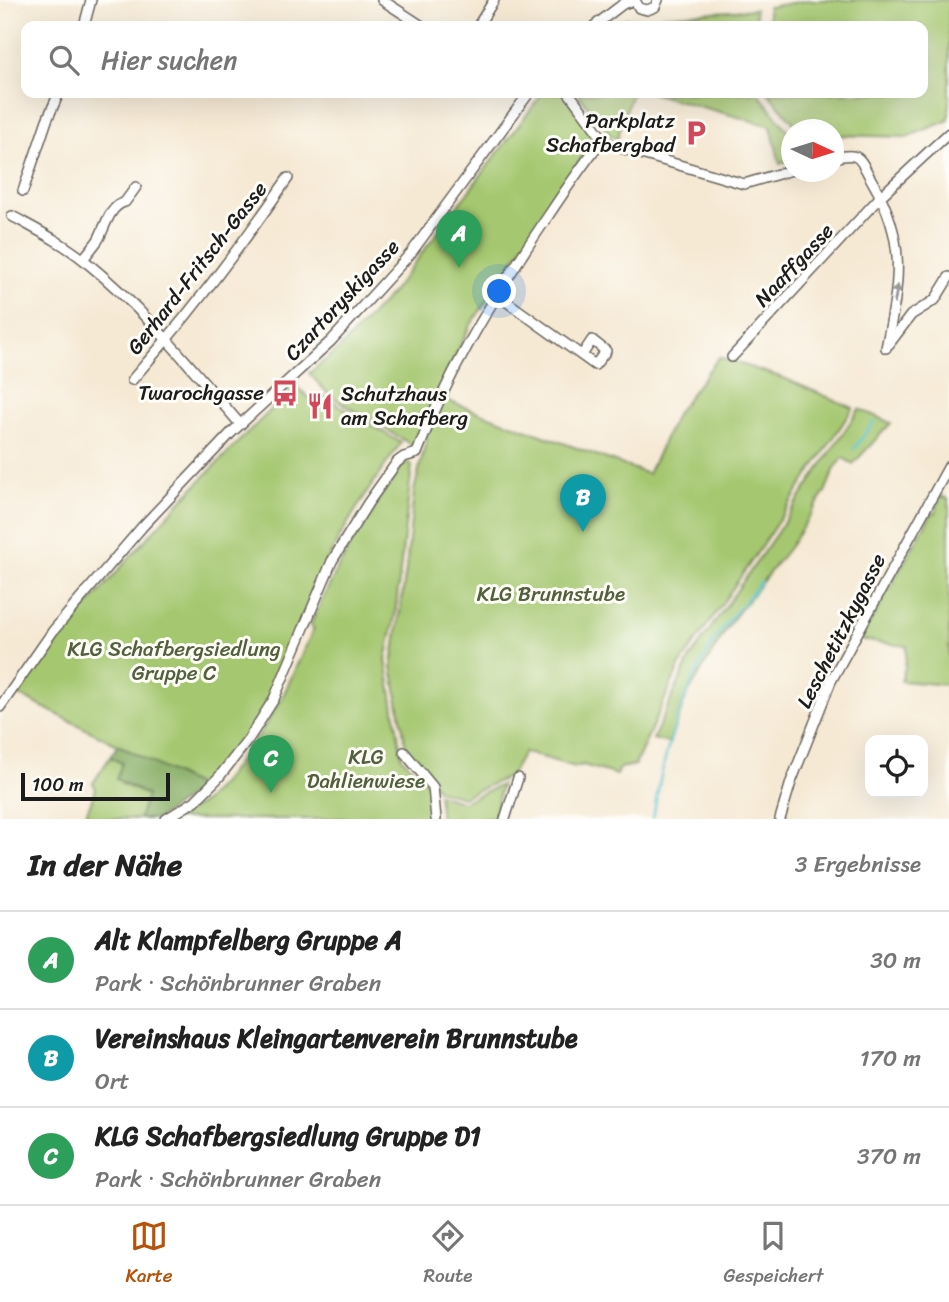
<!DOCTYPE html>
<html lang="de">
<head>
<meta charset="utf-8">
<style>
  body { margin:0; font-family:Sriracha,sans-serif; background:#f6f6f6; color:#222 }
  .controls { position:absolute; right:21px; bottom:21px; display:grid; overflow:hidden; border-radius:14px; box-shadow:0 7px 28px #0002 }
  .controls button { width:63px; height:63px; display:grid; place-items:center; padding:0; border:0; border-bottom:2px solid #e0e0e0; background:#fff; color:#222; font:35px sans-serif }
  .compass { position:absolute; left:781px; top:119px; width:63px; height:63px; border-radius:50%; background:#fff; box-shadow:0 7px 28px #0002; rotate:94deg }
  .scale { position:absolute; left:21px; bottom:18px; width:149px; box-sizing:border-box; padding-left:7px; border:4px solid #1c1c1c; border-top:0; font-size:19px; line-height:24px; white-space:nowrap; color:#1c1c1c; -webkit-text-stroke:5px #fdfcf7; paint-order:stroke }
  .you { position:absolute; left:500px; top:292px; width:24px; height:24px; margin:-18px; border:5px solid #fff; border-radius:50%; background:#1a73e8; box-shadow:0 0 0 10px #1a73e833 }
  .badge { display:grid; place-items:center; width:46px; height:46px; border-radius:50%; background:#b45309; color:#fff; font-size:23px; font-weight:700 }
  .pin { position:absolute; translate:-50% -58px; filter:drop-shadow(0 2px 4px #0008) }
  .pin::after { content:''; position:absolute; top:37px; width:24px; height:21px; background:inherit; clip-path:polygon(0 0,100% 0,50% 100%) }
  .list { margin:0; padding:0; list-style:none }
  h2 { display:flex; justify-content:space-between; align-items:center; height:91px; margin:0; padding:0 28px; font-size:30px }
  h2 small { font-size:23px; font-weight:400; color:#767676 }
  .list li { display:grid; grid-template-columns:46px 1fr auto; gap:21px; align-items:center; box-sizing:border-box; height:98px; padding:0 28px; border-top:2px solid #e0e0e0 }
  .list b { display:block; font-size:26px; white-space:nowrap }
  .list p { margin:0; font-size:23px; white-space:nowrap; color:#767676 }
  .list em { font-size:23px; font-style:normal; color:#767676 }
  .icon { flex:none; width:38px; height:38px; fill:none; stroke:currentColor; stroke-width:2; stroke-linecap:round; stroke-linejoin:round }
  .map { position:relative; flex:none; width:949px; height:819px; overflow:hidden }
  .search { position:absolute; background:#fff; box-shadow:0 7px 28px #0002; left:21px; right:21px; top:21px; height:77px; display:flex; align-items:center; gap:18px; box-sizing:border-box; padding:0 24px; border-radius:14px; color:#767676; font-size:26px }
  .sheet { height:385px; background:#fff }
  nav { display:flex; justify-content:space-around; align-items:center; box-sizing:border-box; height:98px; border-top:2px solid #e0e0e0; background:#fff; font-size:19px; color:#767676 }
  nav a { display:grid; justify-items:center; gap:4px }
  nav .on { color:#b45309 }
  .map>svg:first-child { display:block }
</style>
</head>
<body>
<div class="map">
<svg width="949" height="819" viewBox="0 0 949 819">
  <rect width="100%" height="100%" fill="#fdfcf7"/>
  <filter id="ink" filterUnits="userSpaceOnUse"><feTurbulence type="fractalNoise" baseFrequency=".0143" numOctaves="2"/><feDisplacementMap in="SourceGraphic" scale="14" xChannelSelector="R" yChannelSelector="G"/><feConvolveMatrix kernelMatrix="1 2 1 2 8 2 1 2 1" color-interpolation-filters="sRGB"/></filter>
  <filter id="wash" filterUnits="userSpaceOnUse"><feTurbulence type="fractalNoise" baseFrequency=".00686" numOctaves="4" result="noise"/><feDisplacementMap in="SourceGraphic" scale="28" xChannelSelector="R" yChannelSelector="G"/><feGaussianBlur stdDeviation="1.57" result="paint"/><feColorMatrix in="noise" values="0 0 0 0 0 0 0 0 0 0 0 0 0 0 0 0 0 1.4 0 .05"/><feComposite in="paint" operator="in"/></filter>
  <g filter="url(#wash)">
    <rect width="100%" height="100%" fill="#f6e9d4"/>
    <path fill="#a5c76f" stroke="#607246" stroke-width="2" d="M809,0H949V120L907,137L834,135V130L799,129L768,93H923V26H768V7Z
      M755,9L756,26H609L627,18L657,22L662,16Z
      M543,93H562L589,127L593,141L470,326L412,445L329,395L309,373L339,349L391,294Z
      M577,93H632L617,139L611,135Z
      M651,93H758L791,135V160L780,164L771,126Z
      M719,357L786,379L853,408L755,556L680,665L635,765L620,768L617,775L583,765L575,767L524,752L510,776L463,797L438,790L406,748L392,666L406,570L414,491L429,428L443,399L648,474L678,411Z
      M296,386L315,403L322,395L401,443C371,485 342,528 320,575C301,613 290,655 271,693C255,729 228,760 202,788L19,695C40,658 70,626 98,594C160,521 226,452 296,386Z
      M859,409L891,423L853,464L843,458L835,468L825,492L791,545L730,623L687,695L669,743L653,739L690,658L776,534Z
      M408,463L412,465L395,616L386,660L402,758L431,787L432,819H177L205,801L223,782L260,733L282,698L314,628L310,626C336,568 365,514 404,464Z
      M941,496L948,499L949,509V685L901,681L905,667L907,646L860,640L932,513H935Z
      M110,757L123,763L122,784L147,795L139,819H84L96,789L93,783Z
      M501,785L494,819H441L438,794L463,802Z"/>
    <path fill="#84ac62" stroke="#50643f" stroke-width="2" d="M118,745L202,788L157,819H139L147,795L116,779L122,763L110,757Z"/>
    <g fill="none" stroke-linecap="round" stroke-linejoin="round">
      <path stroke="#57c3cf" stroke-width="2.5" d="M854,449L874,421
        M653,819C663,752 683,685 723,628C735,612 749,598 761,582"/>
    </g>
  </g>
  <g filter="url(#ink)">
    <g fill="none" stroke-linecap="round" stroke-linejoin="round">
      <g stroke="#68645c" stroke-width="12">
        <path id="minor" d="M382,0L422,26
          M635,0L639,8L647,10L655,7L658,0
          M84,26L91,0
          M478,26L494,0
          M594,26L623,4L635,0
          M569,93L603,139L614,146L744,184L792,170
          M834,158C862,151 859,159 872,181C908,242 899,283 886,348
          M23,191L47,120L59,93
          M12,216C37,230 63,243 85,261C144,309 191,367 240,424
          M83,259C88,253 93,247 98,240C105,228 109,206 125,202L136,187
          M496,294L595,365L606,351L592,340L582,355
          M889,344L911,315L935,300L949,277
          M732,357L881,196L949,133
          M132,380C188,316 240,248 288,178
          M0,707L53,631L142,527L231,433L331,341L411,253L529,93
          M404,752L433,787L436,819
          M166,819L195,801L219,777L248,740L274,699L332,561L368,503L397,462L404,457L417,453C446,377 487,309 532,240C555,206 577,171 603,139
          M505,819L518,778
          M780,819L791,782L831,681L949,466"/>
      </g>
      <use href="#minor" stroke="#fff" stroke-width="9"/>
    </g>
    <defs><path id="oneway-solid" d="M-6-.8H1V-3.2L6.5 0L1 3.2V.8H-6Z" transform="scale(1.75)"/></defs>
    <use fill="#999" href="#oneway-solid" transform="translate(896 294) rotate(-81)"/>
  </g>
  <defs>
    <g id="parking-bare" transform="scale(2.1)"><path d="M-3.5-5.5H1a3.5 3.5 0 0 1 0 7H-1V5.5H-3.5ZM-1-3.4V-.6H.8a1.4 1.4 0 0 0 0-2.8Z" fill="#d1495b" stroke="#fdfcf7" stroke-width="2.5" paint-order="stroke"/></g>
    <g id="bus-bare" transform="scale(2.1)"><path d="M-5-6H5V4H4V6H2V4H-2V6H-4V4H-5ZM-3.5-4V0h7V-4ZM-3.5 1.2v1.5H-2V1.2ZM2 1.2v1.5H3.5V1.2Z" fill="#d1495b" stroke="#fdfcf7" stroke-width="2.5" paint-order="stroke"/></g>
    <g id="restaurant-bare" transform="scale(2.1)"><path d="M-5-6h1v4h1v-4h1v4h1v-4h1v5L-1.5 .5V6h-2V.5L-5-1ZM5-6V6H3V1.5H1.5Q1.5-4 5-6Z" fill="#d1495b" stroke="#fdfcf7" stroke-width="2.5" paint-order="stroke"/></g>
  </defs>
  <g fill-rule="evenodd">
    <use href="#parking-bare" x="696" y="133"/>
    <use href="#bus-bare" x="285" y="393"/>
    <use href="#restaurant-bare" x="320" y="406"/>
  </g>
  <g text-anchor="middle" stroke-width="6" stroke-linejoin="round" paint-order="stroke">
    <g font-size="21" fill="#1c1c1c" stroke="#fdfcf7" text-anchor="end">
      <text x="675" y="128">Parkplatz<tspan x="675" dy="24">Schafbergbad</tspan></text>
      <text x="264" y="400">Twarochgasse</text>
      <text x="341" y="401" text-anchor="start">Schutzhaus<tspan x="341" dy="24">am Schafberg</tspan></text>
    </g>
    <g font-size="21" fill="#1c1c1c" stroke="#fdfcf7">
      <text transform="translate(794 265) rotate(-47)" y="7">Naaffgasse</text>
      <text transform="translate(197 268) rotate(-52)" y="7">Gerhard-Fritsch-Gasse</text>
      <text transform="translate(342 300) rotate(-47)" y="7">Czartoryskigasse</text>
      <text transform="translate(841 631) rotate(-63)" y="7">Leschetitzkygasse</text>
    </g>
    <g font-size="21" fill="#53603d" stroke="#fdfcf7">
      <text x="551" y="601">KLG Brunnstube</text>
      <text x="174" y="656">KLG Schafbergsiedlung<tspan x="174" dy="24">Gruppe C</tspan></text>
      <text x="366" y="764">KLG<tspan x="366" dy="24">Dahlienwiese</tspan></text>
    </g>
  </g>
</svg>
<div class="controls">
<button><svg class="icon" aria-label="locate" viewBox="0 0 24 24"><circle cx="12" cy="12" r="6"/><path d="M12 2v4M12 18v4M2 12h4M18 12h4"/></svg></button>
</div>
<svg class="compass" viewBox="-18 -18 36 36"><path d="M0-13l5 13h-10z" fill="#e53935"/><path d="M0 13l5-13h-10z" fill="#767676"/></svg>
<div class="scale">100 m</div>
<div class="you"></div>
<div class="pin badge" style="left:459px;top:268px;background:#2e9e5b">A</div>
<div class="pin badge" style="left:583px;top:532px;background:#0f9aa8">B</div>
<div class="pin badge" style="left:271px;top:793px;background:#2e9e5b">C</div>
<div class="search"><svg class="icon" aria-label="search" viewBox="0 0 24 24"><circle cx="10" cy="10" r="6"/><path d="M15 15l6 6"/></svg>Hier suchen</div>
</div>
<section class="sheet">
<h2>In der Nähe<small>3 Ergebnisse</small></h2>
<ul class="list">
<li><span class="badge" style="background:#2e9e5b">A</span><div><b>Alt Klampfelberg Gruppe A</b><p>Park · Schönbrunner Graben</p></div><em>30 m</em></li>
<li><span class="badge" style="background:#0f9aa8">B</span><div><b>Vereinshaus Kleingartenverein Brunnstube</b><p>Ort</p></div><em>170 m</em></li>
<li><span class="badge" style="background:#2e9e5b">C</span><div><b>KLG Schafbergsiedlung Gruppe D1</b><p>Park · Schönbrunner Graben</p></div><em>370 m</em></li>
</ul>
</section>
<nav>
<a class="on"><svg class="icon" aria-label="map" viewBox="0 0 24 24"><path d="M3 6l6-2 6 2 6-2v14l-6 2-6-2-6 2zM9 4v14M15 6v14"/></svg>Karte</a>
<a><svg class="icon" aria-label="directions" viewBox="0 0 24 24"><path d="M12 3l9 9-9 9-9-9zM9 14v-3h6M13 9l2 2-2 2"/></svg>Route</a>
<a><svg class="icon" aria-label="saved" viewBox="0 0 24 24"><path d="M7 4h10v16l-5-4-5 4z"/></svg>Gespeichert</a>
</nav>
</body>
</html>
